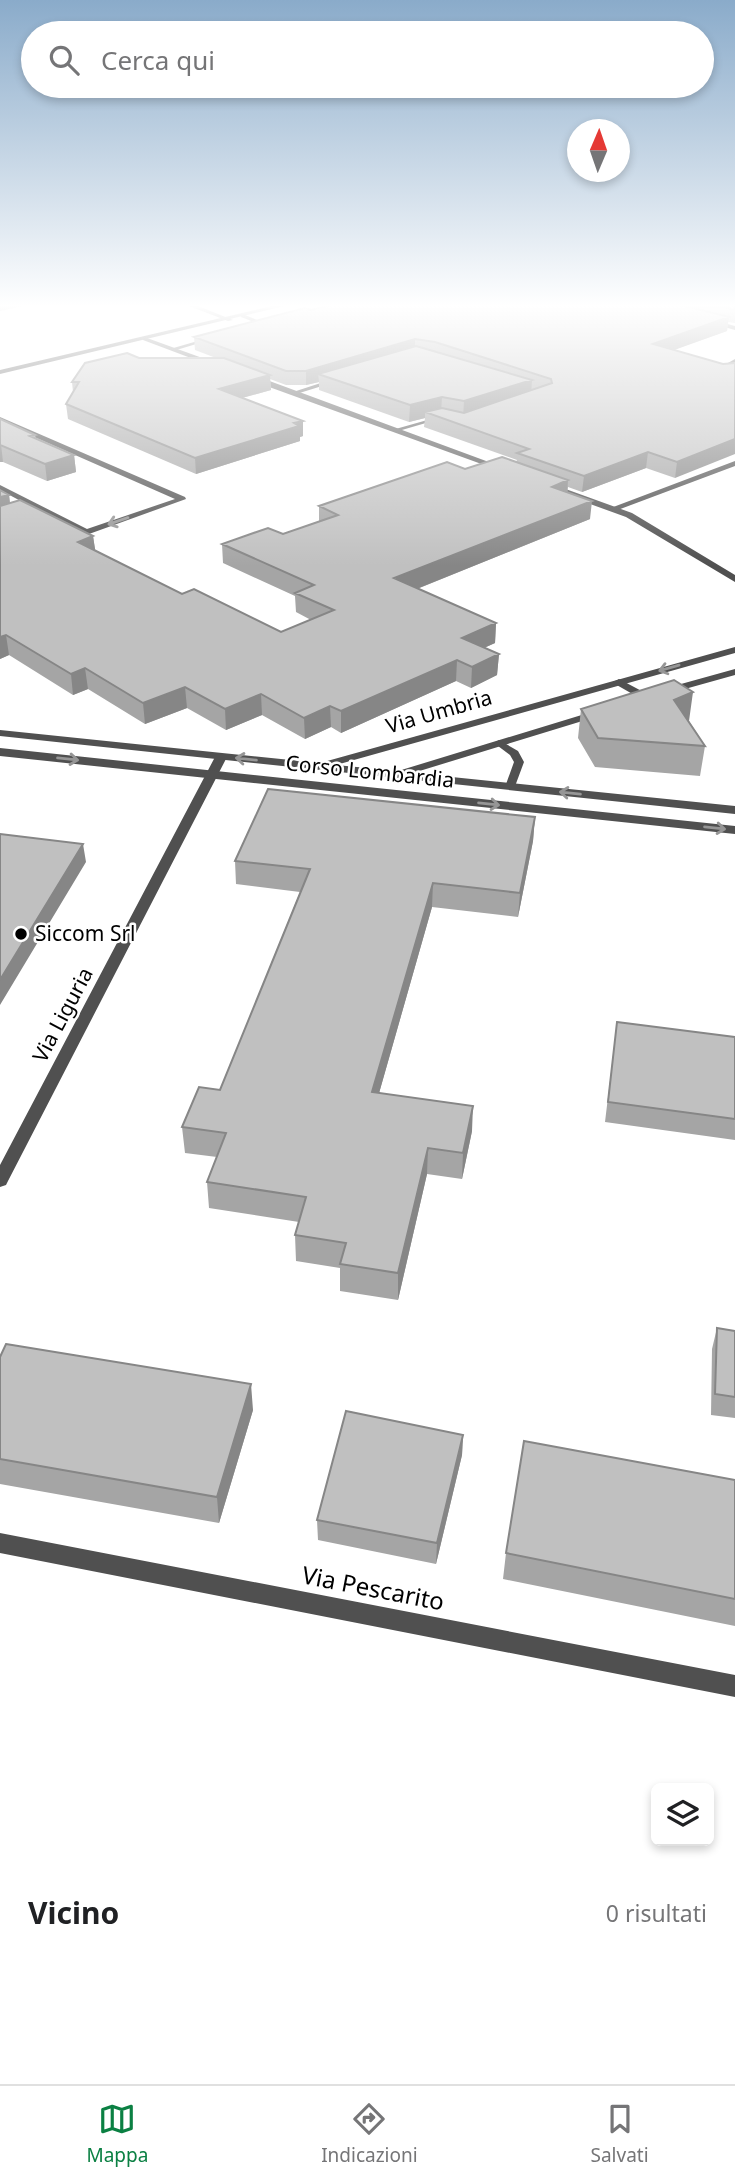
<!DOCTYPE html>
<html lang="it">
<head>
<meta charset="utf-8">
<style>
  body { margin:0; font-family:"Noto Sans",sans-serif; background:#f6f6f6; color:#202124 }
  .controls { position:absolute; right:21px; bottom:21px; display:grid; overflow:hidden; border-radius:10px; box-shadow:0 4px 10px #0003 }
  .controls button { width:63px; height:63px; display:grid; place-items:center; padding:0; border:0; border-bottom:2px solid #e0e0e0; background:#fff; color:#202124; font:35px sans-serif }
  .compass { position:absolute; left:567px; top:119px; width:63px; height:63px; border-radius:50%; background:#fff; box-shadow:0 4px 10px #0003; rotate:2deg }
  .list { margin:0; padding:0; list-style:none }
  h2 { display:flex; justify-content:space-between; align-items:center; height:91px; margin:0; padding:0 28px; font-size:30px }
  h2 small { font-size:23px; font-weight:400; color:#757577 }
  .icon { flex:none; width:38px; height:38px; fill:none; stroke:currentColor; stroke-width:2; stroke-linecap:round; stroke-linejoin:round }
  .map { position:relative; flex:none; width:735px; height:1867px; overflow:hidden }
  .search { position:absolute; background:#fff; box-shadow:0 4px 10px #0003; left:21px; right:21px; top:21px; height:77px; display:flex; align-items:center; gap:18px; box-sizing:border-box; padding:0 24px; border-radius:38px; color:#757577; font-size:26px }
  .sheet { height:217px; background:#fff }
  nav { display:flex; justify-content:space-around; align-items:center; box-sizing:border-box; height:98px; border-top:2px solid #e0e0e0; background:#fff; font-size:19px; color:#757577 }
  nav a { display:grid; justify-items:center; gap:4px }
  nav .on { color:#0b8043 }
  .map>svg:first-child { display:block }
</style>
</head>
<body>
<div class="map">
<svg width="735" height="1867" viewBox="0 0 735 1867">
  <rect width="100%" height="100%" fill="#fff"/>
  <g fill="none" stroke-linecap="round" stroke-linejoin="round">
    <path fill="#505050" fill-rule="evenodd" d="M184,304H193L233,320L228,321Z
      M241,315H245L269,325L264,326L241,317Z
      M712,320L735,326V330L710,323Z
      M208,338L213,339L173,351L170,349Z
      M735,359V364L729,367L735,370V374L721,367Z
      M333,379L335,380V382L293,395L290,393Z
      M0,417L185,497L186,499L89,534H83L0,490V485L87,529L175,499L0,422Z
      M438,417L443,418L395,432L392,430Z
      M735,461V466L615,511L608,509Z
      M499,740L518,751L524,762L514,789H506L505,787L514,762L510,755L494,743Z"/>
    <path fill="#505050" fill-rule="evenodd" d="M143,338H147L219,364L212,366L143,340Z
      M250,376H256L505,468L498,470L250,380Z
      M549,483L632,513L735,575V582L626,517L546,488L545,486Z
      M619,679L651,696L653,698L647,701L643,700L615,684L613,682Z
      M221,753L227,757L8,1181L6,1185L0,1187V1165L215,757Z
      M0,1533L735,1675V1697L0,1553Z"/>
    <path fill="#505050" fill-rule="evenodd" d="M280,304H293L0,374V370Z
      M735,647V653L336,765L398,771L598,710L602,711V715L413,773L735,806V814L0,736V730L320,763Z
      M735,669V675L667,694L661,691L663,689Z
      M0,748L735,826V834L0,756Z"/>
  </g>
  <path fill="#a5a5a5" d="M334,304H735V323L728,322L727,331L673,350L723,364L675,478L646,468L582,492L568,487L567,493L590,519L417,589L496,623L495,643L484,648L499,654L497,675L471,688L456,681L341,733L331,727L305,739L262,715L226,730L187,708L145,724L88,689L73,695L9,655L0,659L9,495L10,503L93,536L95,550L182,594L281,632L311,620L296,612L295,596L223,563L222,544L283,534L319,521V506L465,469L516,462L517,460L424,427L425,418L409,422L319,390V382L306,385H286L270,379L271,390L242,398L303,421V436L300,437V441L196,474L68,419L66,404L73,392L72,382L139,358H216L195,350L194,337Z
    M0,419L35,435L36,439L74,455L76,472L47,481L3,462H0Z
    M581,709L689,721L705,746L700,776L595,767L578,738Z
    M535,817L533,841L518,917L432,907L379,1093L472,1131L462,1179L427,1174L398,1300L340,1291V1268L296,1261L295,1235L299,1222L209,1208L207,1182L217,1157L185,1153L182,1127L220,1090L300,892L236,884L235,861Z
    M617,1022L735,1037V1140L605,1122Z
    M717,1328L735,1331V1418L711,1415L712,1349Z
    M0,1357L253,1410L219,1523L0,1484Z
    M463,1435L462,1455L436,1564L318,1540L317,1520Z
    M735,1480V1626L503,1579L506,1553Z"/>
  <path fill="#868686" d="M0,304H32L0,311Z
    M729,317L727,331L652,358L653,344Z
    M415,339V352L318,374L319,382L306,385V371Z
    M270,375L271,390L220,404L219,389Z
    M532,380L531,396L463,418L464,401Z
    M442,397L441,413L425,412V418L409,422L410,405Z
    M303,421V436L300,437V441L196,474L195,458Z
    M735,439V454L675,478L677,462Z
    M1,444L3,462H0V445Z
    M648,452L646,468L582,492L584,476Z
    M74,455L76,472L47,481L45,464Z
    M568,480L567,498L552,487Z
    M9,495L11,513L0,516V497Z
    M592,501L590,519L394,598V578Z
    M93,536L96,555L78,542Z
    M496,623L495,643L461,658L462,638Z
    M6,635L9,655L0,659V637Z
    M499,654L497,675L471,688L472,667Z
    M457,660L456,681L341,733V711Z
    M85,668L88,689L73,695L71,674Z
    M185,687L187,708L145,724L143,703Z
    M693,692L689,721L670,729L674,700Z
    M261,694L262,715L226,730L225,709Z
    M330,706L331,727L305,739L304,718Z
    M535,817L533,841L518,917L520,893Z
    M83,844L86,862L0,1005V980Z
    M433,883L432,907L372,1118V1092Z
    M473,1106L472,1131L462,1179L463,1153Z
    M428,1148L427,1174L398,1300V1273Z
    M251,1384L253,1410L219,1523L217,1497Z
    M463,1435L462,1455L436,1564L437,1543Z"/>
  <path fill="#c0c0c0" stroke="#868686" stroke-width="2" d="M334,304H678L729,317L653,344L723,364L735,363V439L677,462L648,452L584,476L517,453L529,449L425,412L442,408L464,413L552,383L551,379L435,342L415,339L306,371H286L194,337L305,308L311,310Z
    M713,304H735V310Z
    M416,346L532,380L464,401L442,397L410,405L318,374Z
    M127,353L139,358H224L270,375L219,389L303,421L294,423L299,426L195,458L66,404L79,382H72L85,363Z
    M0,419L35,435L30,436L74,455L45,464L0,445Z
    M502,457L568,480L552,487L592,501L394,578L496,623L462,638L499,654L472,667L457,660L341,711L330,706L304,718L261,694L225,709L185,687L143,703L85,668L71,674L6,635L0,637V506L20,500L93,536L78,542L182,594L194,589L281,632L334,610L295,593L314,585L222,544L268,528L283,534L338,515L319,506L447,462L465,469Z
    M0,490L9,495L0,497Z
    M674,680L693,692L674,700L705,746L598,738L581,709Z
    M268,789L535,817L520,893L433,883L372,1092L473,1106L463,1153L428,1148L398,1273L340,1264L346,1243L295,1235L306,1197L207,1182L226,1133L182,1127L199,1087L220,1090L310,869L235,861Z
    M0,834L83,844L0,980Z
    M617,1022L735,1037V1119L608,1102Z
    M717,1328L735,1331V1397L715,1394Z
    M6,1344L251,1384L217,1497L0,1459V1357Z
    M346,1411L463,1435L437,1543L317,1520Z
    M524,1441L735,1480V1599L506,1553Z"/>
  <defs><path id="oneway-shaft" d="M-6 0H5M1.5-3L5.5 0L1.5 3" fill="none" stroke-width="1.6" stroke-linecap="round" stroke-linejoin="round" transform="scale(1.75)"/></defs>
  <g stroke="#969696">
    <use href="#oneway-shaft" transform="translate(118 521) rotate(161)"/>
    <use href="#oneway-shaft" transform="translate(669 668) rotate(164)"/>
    <use href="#oneway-shaft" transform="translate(68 759) rotate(6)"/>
    <use href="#oneway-shaft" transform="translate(246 759) rotate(-174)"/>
    <use href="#oneway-shaft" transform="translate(570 793) rotate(-174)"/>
    <use href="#oneway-shaft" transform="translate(489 804) rotate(6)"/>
    <use href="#oneway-shaft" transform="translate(715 828) rotate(6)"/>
  </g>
  <linearGradient id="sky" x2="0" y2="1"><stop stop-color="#8aabca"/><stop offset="0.54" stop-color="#fff"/><stop offset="1" stop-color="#fff" stop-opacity="0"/></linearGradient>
  <rect width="735" height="566" fill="url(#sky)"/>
  <circle fill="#000" stroke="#fff" stroke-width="2.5" cx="21" cy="934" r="7"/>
  <g text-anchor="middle" stroke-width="5" stroke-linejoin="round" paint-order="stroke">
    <g font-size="21" fill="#000" stroke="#fff">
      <text transform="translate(439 712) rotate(-16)" y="7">Via Umbria</text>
      <text transform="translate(370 772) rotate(6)" y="7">Corso Lombardia</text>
      <text transform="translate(63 1015) rotate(-62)" y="7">Via Liguria</text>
    </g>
    <g font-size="21" fill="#000" stroke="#fff" text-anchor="start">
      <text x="35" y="941">Siccom Srl</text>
    </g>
    <g font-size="24" fill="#000" stroke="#fff">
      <text transform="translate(373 1589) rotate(11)" y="8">Via Pescarito</text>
    </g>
  </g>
</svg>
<div class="controls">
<button><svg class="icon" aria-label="layers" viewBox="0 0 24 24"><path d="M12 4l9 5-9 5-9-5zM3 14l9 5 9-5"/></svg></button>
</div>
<svg class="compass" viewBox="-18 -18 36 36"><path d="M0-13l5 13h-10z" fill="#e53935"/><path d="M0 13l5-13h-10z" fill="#757577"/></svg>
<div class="search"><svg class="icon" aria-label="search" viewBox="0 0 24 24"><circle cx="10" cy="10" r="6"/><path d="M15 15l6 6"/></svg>Cerca qui</div>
</div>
<section class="sheet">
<h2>Vicino<small>0 risultati</small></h2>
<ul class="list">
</ul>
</section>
<nav>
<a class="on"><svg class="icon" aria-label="map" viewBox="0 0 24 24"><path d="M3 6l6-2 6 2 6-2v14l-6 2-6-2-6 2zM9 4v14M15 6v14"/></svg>Mappa</a>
<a><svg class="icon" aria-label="directions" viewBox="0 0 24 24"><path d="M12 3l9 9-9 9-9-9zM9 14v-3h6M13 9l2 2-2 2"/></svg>Indicazioni</a>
<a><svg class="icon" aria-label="saved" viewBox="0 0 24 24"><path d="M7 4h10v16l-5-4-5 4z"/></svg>Salvati</a>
</nav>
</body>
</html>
